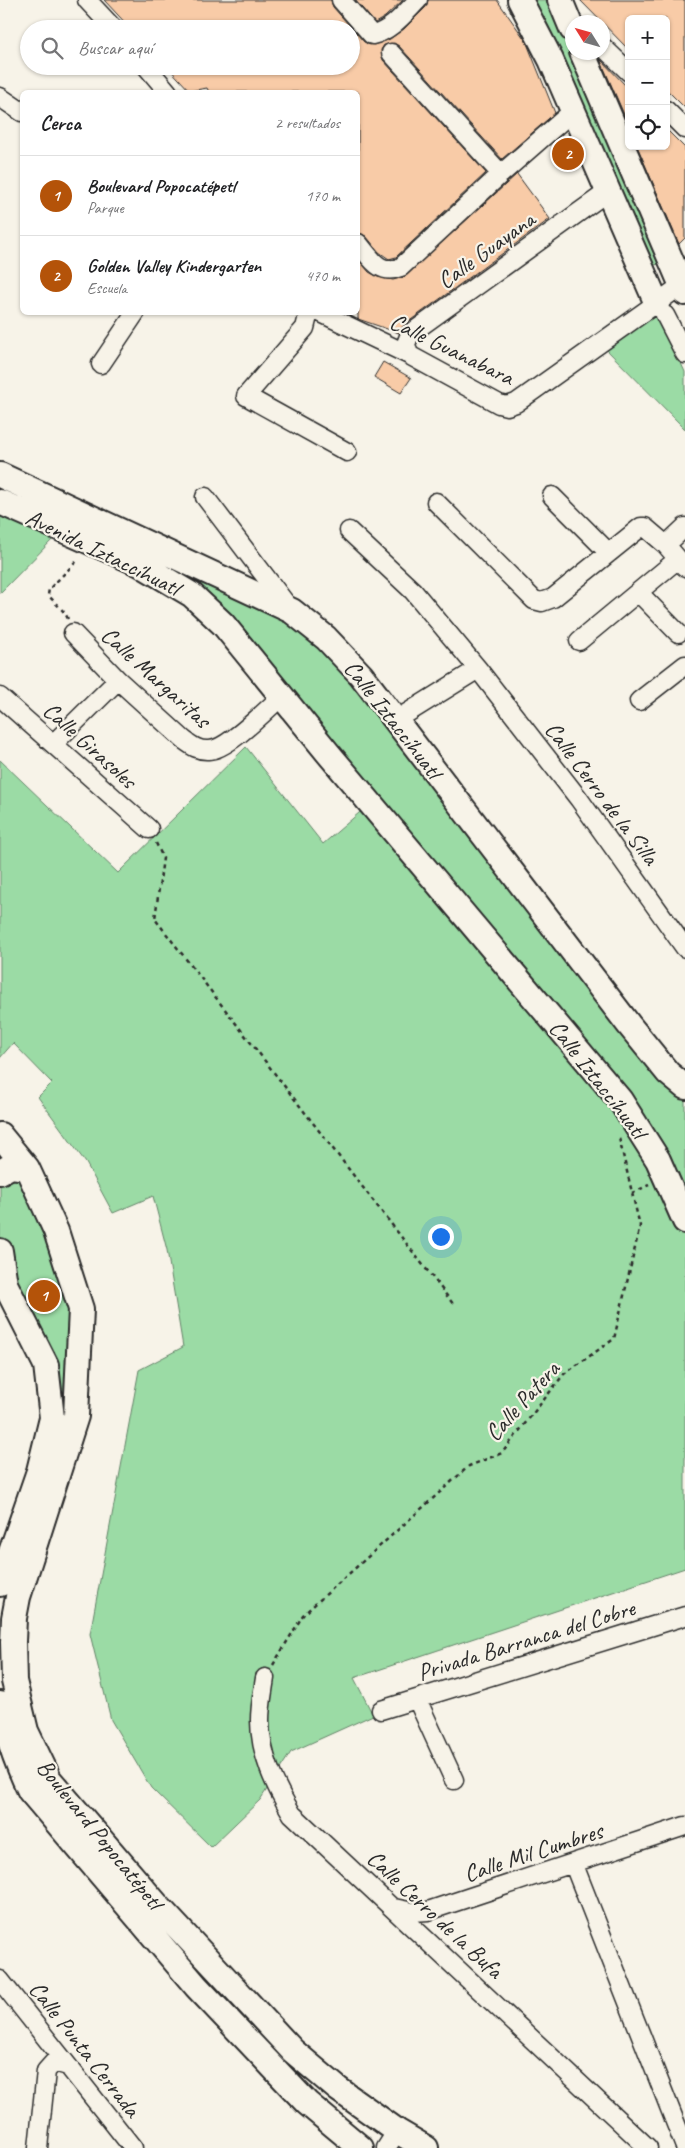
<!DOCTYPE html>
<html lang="es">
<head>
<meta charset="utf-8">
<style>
  body { margin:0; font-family:Caveat,sans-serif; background:#f6f6f6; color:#202124 }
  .controls { position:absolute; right:15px; top:15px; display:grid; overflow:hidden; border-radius:8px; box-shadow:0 1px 4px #0004 }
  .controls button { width:45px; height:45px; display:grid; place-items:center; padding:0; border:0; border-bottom:1px solid #e0e0e0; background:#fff; color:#202124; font:25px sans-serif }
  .compass { position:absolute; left:565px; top:15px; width:45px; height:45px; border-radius:50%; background:#fff; box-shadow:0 1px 4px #0004; rotate:307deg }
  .you { position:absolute; left:440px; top:1236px; width:18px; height:18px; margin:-12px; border:4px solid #fff; border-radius:50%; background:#1a73e8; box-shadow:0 0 0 8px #1a73e833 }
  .badge { display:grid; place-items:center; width:32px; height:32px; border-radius:50%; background:#b45309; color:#fff; font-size:16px; font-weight:700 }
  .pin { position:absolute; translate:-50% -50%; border:2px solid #fff; box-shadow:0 1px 5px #0006 }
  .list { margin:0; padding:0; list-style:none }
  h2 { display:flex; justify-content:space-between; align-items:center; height:65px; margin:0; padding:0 20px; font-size:21px }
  h2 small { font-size:16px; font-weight:400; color:#757577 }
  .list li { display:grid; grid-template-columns:32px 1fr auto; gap:15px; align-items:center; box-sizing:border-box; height:80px; padding:0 20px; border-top:1px solid #e0e0e0 }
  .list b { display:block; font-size:19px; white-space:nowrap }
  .list p { margin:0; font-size:16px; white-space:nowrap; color:#757577 }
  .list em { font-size:16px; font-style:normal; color:#757577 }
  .icon { flex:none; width:28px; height:28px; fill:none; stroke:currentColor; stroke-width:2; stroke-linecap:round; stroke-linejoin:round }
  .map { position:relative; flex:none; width:685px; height:2148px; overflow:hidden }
  .search { position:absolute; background:#fff; box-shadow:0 1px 4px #0004; left:20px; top:20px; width:340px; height:55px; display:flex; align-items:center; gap:12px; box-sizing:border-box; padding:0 18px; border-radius:28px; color:#757577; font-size:19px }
  .panel { position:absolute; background:#fff; box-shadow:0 1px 4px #0004; left:20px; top:90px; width:340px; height:225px; border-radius:8px }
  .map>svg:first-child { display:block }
</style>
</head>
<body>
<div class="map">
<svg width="685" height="2148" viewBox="0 0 685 2148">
  <rect width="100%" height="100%" fill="#f7f3e8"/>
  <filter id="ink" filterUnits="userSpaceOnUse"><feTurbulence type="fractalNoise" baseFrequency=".02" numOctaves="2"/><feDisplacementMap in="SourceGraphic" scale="10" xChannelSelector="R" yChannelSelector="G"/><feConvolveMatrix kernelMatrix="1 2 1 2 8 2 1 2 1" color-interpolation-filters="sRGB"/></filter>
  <g filter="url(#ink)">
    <path fill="#9bdba5" stroke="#638368" d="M524,0H556L572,39V52L669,263L653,265Z
      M656,308L685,372V429L603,346Z
      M0,509L57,535L0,593Z
      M178,570L286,622L334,661L381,714L666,1084L685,1100V1568L354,1678L373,1715L291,1752L260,1800L211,1847L151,1788L111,1720L90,1634L139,1370L183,1347L167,1250L153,1196L113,1213L86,1163L38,1097L52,1083L13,1043L0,1058V760L118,873L246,747L323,844L374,800L174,575Z
      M0,1136L81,1309L60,1458L46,1365L0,1279Z"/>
    <path fill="#f8cba7" stroke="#2b2b2b" d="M104,0H331L333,7L364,42L374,45L390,39L404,29L426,7L428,0H497L526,41L555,113L502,159L399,46L394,43L384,45L381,50L383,60L486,173L396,257L389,259L379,252L366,236L358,233V92H209L207,88L190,91L167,66H351V29H131Z
      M355,0H403L385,17L375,23Z
      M580,0H685V108L666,89V19H629V50Z
      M600,59L629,89V126Z
      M666,129L685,148V238L679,244L637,146H666Z
      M517,174L550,219L404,325L399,333L358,319V259L369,272L378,277L393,280L404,277Z
      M383,362L411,378L401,393L374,377Z"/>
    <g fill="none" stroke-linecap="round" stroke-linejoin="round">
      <g stroke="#2b2b2b" stroke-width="21">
        <path id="street" d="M87,0L114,29
          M341,0L372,35C390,32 406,12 418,0
          M602,46L629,72
          M391,53L501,174
          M146,66L168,92
          M0,97L22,112
          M666,110L685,129
          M358,243C371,258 379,276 401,267L501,174L573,111
          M309,312L305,328L246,396L347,452
          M319,312L409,355L499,404L507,406L516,403L682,285
          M665,315L685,354
          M409,355L406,344L410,334L607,192
          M101,364L136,312
          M552,496L609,553
          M205,497L290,609
          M436,502L534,600L542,602L553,598L641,527H645L666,545L685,567
          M349,531L413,591L478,669L579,799L685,948
          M666,545L685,527
          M639,593L678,633
          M73,633L118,680L184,740C192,746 199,751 209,750C228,750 268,708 283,695
          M579,641L678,559
          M0,697L149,829
          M639,701L685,665
          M396,720L478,669
          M53,744L118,680
          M265,1678C263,1692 260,1706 260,1720C260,1755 275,1786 292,1814L648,2148
          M417,1699L454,1780
          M381,1710L685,1616
          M574,1865L685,2147
          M394,1908L413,1912L428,1911L685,1826
          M0,1980L133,2148
          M38,2148L46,2071L54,2062L68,2066
          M386,2148L397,2131"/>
      </g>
      <g stroke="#2b2b2b" stroke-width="28">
        <path id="secondary" d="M520,0L551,60L657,304
          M560,0L572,29
          M582,52L685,293
          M0,475L292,611L326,638L361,675L629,1025L668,1073L685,1087
          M0,502L140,564L192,595L223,624L328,753L620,1100L658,1160L685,1221
          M0,1135L27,1168L56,1231L81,1309L76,1416L18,1597L14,1618L13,1642L14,1681L26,1731L49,1779L158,1906L293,2051L338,2089L397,2131L426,2148
          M0,1172L11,1166L27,1168
          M0,1251L5,1284
          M0,1279L5,1284L46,1365L52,1418L39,1471L0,1584
          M0,1704C7,1735 16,1762 30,1791L196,1986L307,2103L361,2148"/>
      </g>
      <path stroke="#2b2b2b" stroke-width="2.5" stroke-dasharray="4 4" stroke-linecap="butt" d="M68,619L65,613L48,595L49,589L79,559
        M156,843L163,858L155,919L454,1305
        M632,1193L649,1185
        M273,1665L303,1615L469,1466L502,1453L564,1374L614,1339L640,1226L619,1138"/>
      <use href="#street" stroke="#f7f3e8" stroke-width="18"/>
      <use href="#secondary" stroke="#f7f3e8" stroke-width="24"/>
    </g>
  </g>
  <g text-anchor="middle" stroke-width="4.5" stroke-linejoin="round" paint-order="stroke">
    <g font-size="24" fill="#2b2b2b" stroke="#f7f3e8">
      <text transform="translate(486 250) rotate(-36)" y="8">Calle Guayana</text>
      <text transform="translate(452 349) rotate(26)" y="8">Calle Guanabara</text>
      <text transform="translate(103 552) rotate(26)" y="8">Avenida Iztaccíhuatl</text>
      <text transform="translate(156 677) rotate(42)" y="8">Calle Margaritas</text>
      <text transform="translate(393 719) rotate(52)" y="8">Calle Iztaccíhuatl</text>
      <text transform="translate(90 745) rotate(42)" y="8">Calle Girasoles</text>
      <text transform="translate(602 793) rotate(53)" y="8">Calle Cerro de la Silla</text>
      <text transform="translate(598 1079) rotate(52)" y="8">Calle Iztaccíhuatl</text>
      <text transform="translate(522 1401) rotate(-48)" y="8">Calle Patera</text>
      <text transform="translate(526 1640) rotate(-17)" y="8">Privada Barranca del Cobre</text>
      <text transform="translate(100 1834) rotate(51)" y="8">Boulevard Popocatépetl</text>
      <text transform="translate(533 1852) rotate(-18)" y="8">Calle Mil Cumbres</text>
      <text transform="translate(435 1914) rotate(43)" y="8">Calle Cerro de la Bufa</text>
      <text transform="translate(85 2049) rotate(52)" y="8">Calle Punta Cerrada</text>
    </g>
  </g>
</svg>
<div class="controls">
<button>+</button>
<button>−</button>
<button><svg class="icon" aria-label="locate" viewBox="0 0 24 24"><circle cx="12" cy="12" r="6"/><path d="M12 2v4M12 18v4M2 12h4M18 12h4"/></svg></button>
</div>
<svg class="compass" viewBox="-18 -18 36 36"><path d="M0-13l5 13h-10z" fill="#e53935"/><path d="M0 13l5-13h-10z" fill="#757577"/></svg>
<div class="you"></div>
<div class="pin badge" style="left:44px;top:1296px">1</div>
<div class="pin badge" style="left:568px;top:154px">2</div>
<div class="search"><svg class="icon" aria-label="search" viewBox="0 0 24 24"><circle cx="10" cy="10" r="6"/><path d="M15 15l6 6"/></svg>Buscar aquí</div>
<section class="panel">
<h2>Cerca<small>2 resultados</small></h2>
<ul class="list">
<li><span class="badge">1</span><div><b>Boulevard Popocatépetl</b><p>Parque</p></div><em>170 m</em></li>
<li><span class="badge">2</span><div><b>Golden Valley Kindergarten</b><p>Escuela</p></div><em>470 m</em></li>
</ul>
</section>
</div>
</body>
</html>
